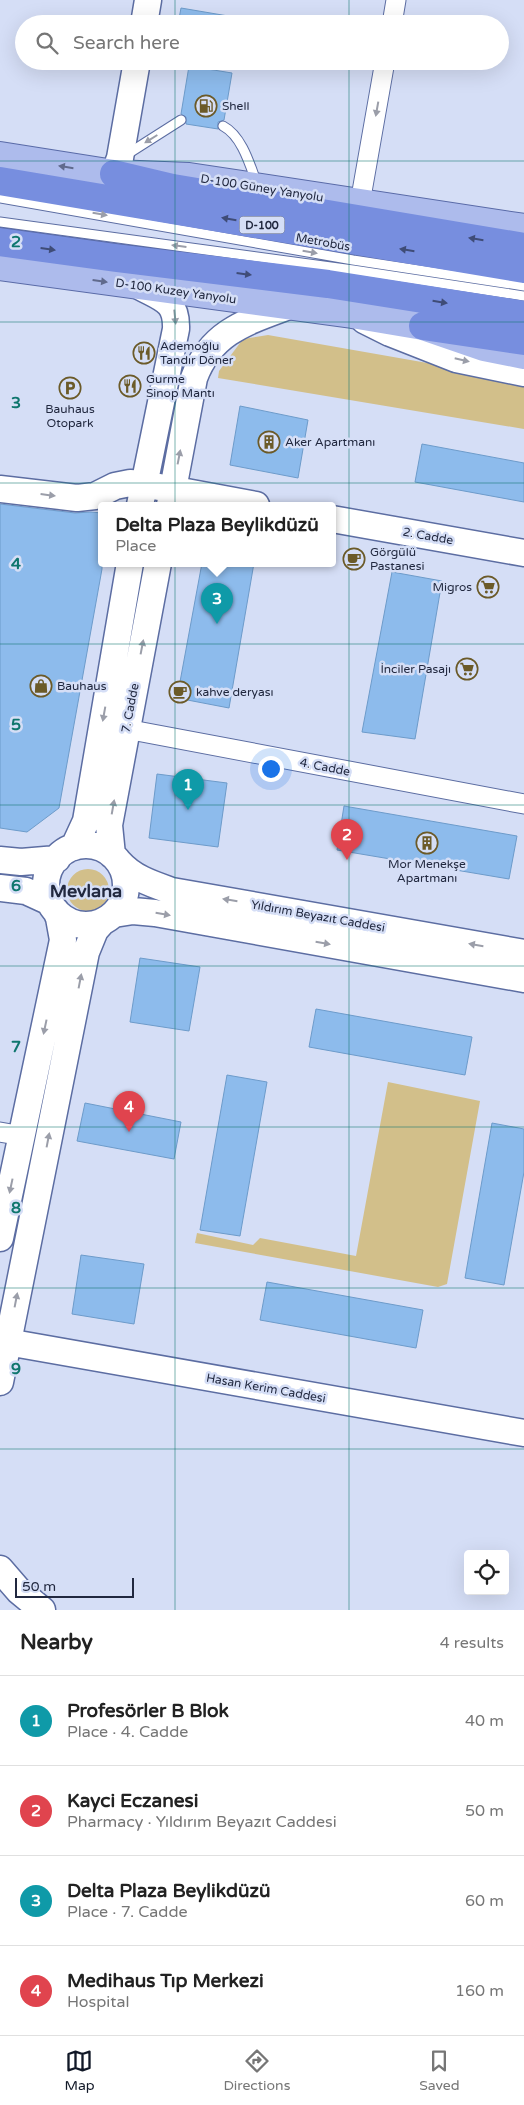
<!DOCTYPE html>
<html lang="en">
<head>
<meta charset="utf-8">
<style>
  body { margin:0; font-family:"Varela Round",sans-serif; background:#f6f6f6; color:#222 }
  .controls { position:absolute; right:15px; bottom:15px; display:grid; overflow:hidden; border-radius:5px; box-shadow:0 5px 20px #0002 }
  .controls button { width:45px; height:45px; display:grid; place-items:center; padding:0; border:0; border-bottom:1px solid #e0e0e0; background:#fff; color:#222; font:25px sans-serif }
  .scale { position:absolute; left:15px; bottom:12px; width:119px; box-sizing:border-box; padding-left:5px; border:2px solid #21283f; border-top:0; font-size:14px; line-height:18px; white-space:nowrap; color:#21283f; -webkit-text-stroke:4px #d5def6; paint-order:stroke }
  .you { position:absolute; left:270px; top:768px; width:18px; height:18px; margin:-12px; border:4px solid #fff; border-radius:50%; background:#1a73e8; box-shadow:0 0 0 8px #1a73e833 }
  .badge { display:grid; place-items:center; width:32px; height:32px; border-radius:50%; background:#111827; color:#fff; font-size:16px; font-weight:700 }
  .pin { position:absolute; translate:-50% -41px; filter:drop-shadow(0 1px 2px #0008) }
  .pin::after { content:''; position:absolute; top:26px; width:18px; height:15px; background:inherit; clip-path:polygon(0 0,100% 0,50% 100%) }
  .popup { position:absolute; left:98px; top:502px; width:238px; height:65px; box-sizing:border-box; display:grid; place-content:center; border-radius:5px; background:#fff; filter:drop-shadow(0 1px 4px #0005); font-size:16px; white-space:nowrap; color:#767676 }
  .popup b { font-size:19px; color:#222 }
  .popup::after { content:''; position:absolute; left:50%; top:100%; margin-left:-10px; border:10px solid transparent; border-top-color:#fff }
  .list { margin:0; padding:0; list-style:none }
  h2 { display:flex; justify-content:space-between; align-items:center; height:65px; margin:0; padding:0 20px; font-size:21px }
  h2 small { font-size:16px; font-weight:400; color:#767676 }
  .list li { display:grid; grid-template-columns:32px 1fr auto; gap:15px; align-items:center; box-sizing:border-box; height:90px; padding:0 20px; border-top:1px solid #e0e0e0 }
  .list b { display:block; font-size:19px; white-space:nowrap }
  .list p { margin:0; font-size:16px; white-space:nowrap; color:#767676 }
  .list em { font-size:16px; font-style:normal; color:#767676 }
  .icon { flex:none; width:28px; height:28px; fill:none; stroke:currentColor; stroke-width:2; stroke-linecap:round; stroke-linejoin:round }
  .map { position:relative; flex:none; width:524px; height:1610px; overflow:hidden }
  .search { position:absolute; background:#fff; box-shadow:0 5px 20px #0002; left:15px; right:15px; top:15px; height:55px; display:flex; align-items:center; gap:12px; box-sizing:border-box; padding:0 18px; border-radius:28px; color:#767676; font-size:19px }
  .sheet { height:425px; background:#fff }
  nav { display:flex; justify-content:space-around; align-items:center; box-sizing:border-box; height:70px; border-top:1px solid #e0e0e0; background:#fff; font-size:14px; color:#767676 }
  nav a { display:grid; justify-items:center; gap:2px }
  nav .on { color:#111827 }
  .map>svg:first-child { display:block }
</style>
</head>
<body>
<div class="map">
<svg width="524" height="1610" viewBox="0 0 524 1610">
  <rect width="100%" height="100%" fill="#d5def6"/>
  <path fill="#d2bf8a" d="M268,335L524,380V429L218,378L219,371L243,339Z
    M67 890a21 21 0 1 1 42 0a21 21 0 1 1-42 0Z
    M388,1082L480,1101L447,1284L438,1287L195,1243L197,1233L253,1245L260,1238L356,1256Z"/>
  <path fill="#8dbbec" stroke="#6d9bca" d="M181,8L234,17L233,24H178Z
    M189,66L232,73L224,120L218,122V129L186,124V117L181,114Z
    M240,406L308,420L298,478L230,465Z
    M422,444L524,463V502L415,482Z
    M0,504L75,513L91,512L102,513V569L59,808L27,832L0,828Z
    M202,563H254L229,708L177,698Z
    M392,572L442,581L415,739L362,732Z
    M157,774L227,783L218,847L149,838Z
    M344,806L517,836L509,879L337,850Z
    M140,958L200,967L189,1031L130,1022Z
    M316,1009L472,1037L465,1075L309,1047Z
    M227,1075L267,1082L240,1236L200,1230Z
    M85,1103L181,1122L174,1159L77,1141Z
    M492,1123L524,1129V1172L504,1285L465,1278Z
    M81,1255L144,1264L134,1324L72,1314Z
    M267,1282L423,1310L416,1348L260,1320Z"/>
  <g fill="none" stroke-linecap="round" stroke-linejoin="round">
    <g stroke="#5c6da2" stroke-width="11">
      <path id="lane" d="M223,126C242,136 250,165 257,184
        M126,155L181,120
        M0,198L353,260L524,286
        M0,222L353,270L524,296"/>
    </g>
    <g stroke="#5c6da2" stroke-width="21">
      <path id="street" d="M392,24L396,0
        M360,203L385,61
        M126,729L524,804
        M0,1132L23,1136"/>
    </g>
    <g stroke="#5c6da2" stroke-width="29">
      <path id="secondary" d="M144,24L148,0
        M114,174L120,158L137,61
        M364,320L390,333L456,359L524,373
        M0,489L77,498L95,496L115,486L130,483L143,484L256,505
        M140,505L176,329C177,301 163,299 141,287
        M170,505L194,378C211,332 246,322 289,306
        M332,519L524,553
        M46 885a40 40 0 1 1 80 0a40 40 0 1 1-80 0Z
        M74,847L86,821L130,563
        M112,855L109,825L158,563
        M0,860L21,862L57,859
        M119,862C133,878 152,884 172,891L524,953
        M0,888L26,891L50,902
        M114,914L133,911L155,913L524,979
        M0,1238L63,940L59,918L56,911
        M7,1342L524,1433
        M0,1382L86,952L95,930L103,921
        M0,1569L19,1591L42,1610"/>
    </g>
    <g stroke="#596aa7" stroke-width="30">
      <path id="primary" d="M0,156L114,174L189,177L524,228
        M0,266L352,314L423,326L484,347L524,355"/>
    </g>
    <g stroke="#596aa7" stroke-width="30">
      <path id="highway" d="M114,174L173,188L524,247
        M0,181L524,269
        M0,242L116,258L328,284L524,315
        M423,326L524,341"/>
    </g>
    <use href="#lane" stroke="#fff" stroke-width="9"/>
    <use href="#street" stroke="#fff" stroke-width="19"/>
    <use href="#secondary" stroke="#fff" stroke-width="26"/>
    <use href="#primary" stroke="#adbbec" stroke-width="28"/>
    <use href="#highway" stroke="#778edf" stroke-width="28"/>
  </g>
  <defs><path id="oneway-solid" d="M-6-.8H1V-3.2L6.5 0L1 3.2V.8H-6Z" transform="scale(1.25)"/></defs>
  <g fill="#9b9ea9">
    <use href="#oneway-solid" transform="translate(377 109) rotate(100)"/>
    <use href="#oneway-solid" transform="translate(151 139) rotate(148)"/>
    <use href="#oneway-solid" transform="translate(100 214) rotate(10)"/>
    <use href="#oneway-solid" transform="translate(179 246) rotate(-173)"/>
    <use href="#oneway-solid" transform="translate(310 252) rotate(10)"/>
    <use href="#oneway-solid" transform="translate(175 317) rotate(84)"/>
    <use href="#oneway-solid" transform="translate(462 360) rotate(13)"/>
    <use href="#oneway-solid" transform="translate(179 457) rotate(-79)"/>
    <use href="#oneway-solid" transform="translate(48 495) rotate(7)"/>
    <use href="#oneway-solid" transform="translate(142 647) rotate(-79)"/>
    <use href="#oneway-solid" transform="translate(104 714) rotate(100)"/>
    <use href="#oneway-solid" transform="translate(113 807) rotate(-80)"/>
    <use href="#oneway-solid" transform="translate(230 900) rotate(-171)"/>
    <use href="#oneway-solid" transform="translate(163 914) rotate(10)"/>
    <use href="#oneway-solid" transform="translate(323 943) rotate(10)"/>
    <use href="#oneway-solid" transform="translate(476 945) rotate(-170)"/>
    <use href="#oneway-solid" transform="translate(80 981) rotate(-79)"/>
    <use href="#oneway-solid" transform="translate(45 1027) rotate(102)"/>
    <use href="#oneway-solid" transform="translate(48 1140) rotate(-79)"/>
    <use href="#oneway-solid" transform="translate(11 1186) rotate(102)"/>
    <use href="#oneway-solid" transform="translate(16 1300) rotate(-79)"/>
  </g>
  <g fill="#606a8d">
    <use href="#oneway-solid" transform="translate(66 167) rotate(-171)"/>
    <use href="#oneway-solid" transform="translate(100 281) rotate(8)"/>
  </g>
  <g fill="#3f4c77">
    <use href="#oneway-solid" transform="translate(229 219) rotate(-170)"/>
    <use href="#oneway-solid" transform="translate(476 239) rotate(-171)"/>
    <use href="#oneway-solid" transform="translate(48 249) rotate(8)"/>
    <use href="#oneway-solid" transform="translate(407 250) rotate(-171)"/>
    <use href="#oneway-solid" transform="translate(244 274) rotate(7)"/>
    <use href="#oneway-solid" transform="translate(440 302) rotate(9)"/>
  </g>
  <path fill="none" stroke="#0f766e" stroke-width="1" stroke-opacity="0.55" d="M175,0V24M349,0V24M175,61V1610M349,61V1610M0,161H524M0,322H524M0,483H524M0,644H524M0,805H524M0,966H524M0,1127H524M0,1288H524M0,1449H524"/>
  <defs>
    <g id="fuel-ring" transform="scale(1.125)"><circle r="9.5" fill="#d5def6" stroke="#6b5a28" stroke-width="1.5"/><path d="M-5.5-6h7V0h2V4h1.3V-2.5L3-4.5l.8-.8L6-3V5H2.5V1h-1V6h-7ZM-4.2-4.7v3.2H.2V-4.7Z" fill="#6b5a28"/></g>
    <g id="restaurant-ring" transform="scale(1.125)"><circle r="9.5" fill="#d5def6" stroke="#6b5a28" stroke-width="1.5"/><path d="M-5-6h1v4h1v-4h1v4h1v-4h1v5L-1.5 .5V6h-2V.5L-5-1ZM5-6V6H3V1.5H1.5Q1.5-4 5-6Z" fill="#6b5a28"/></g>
    <g id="parking-ring" transform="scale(1.125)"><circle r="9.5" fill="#d5def6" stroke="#6b5a28" stroke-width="1.5"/><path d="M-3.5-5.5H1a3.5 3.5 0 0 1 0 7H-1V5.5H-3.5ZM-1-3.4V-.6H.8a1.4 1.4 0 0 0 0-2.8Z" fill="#6b5a28"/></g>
    <g id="building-ring" transform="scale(1.125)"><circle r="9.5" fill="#d5def6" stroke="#6b5a28" stroke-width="1.5"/><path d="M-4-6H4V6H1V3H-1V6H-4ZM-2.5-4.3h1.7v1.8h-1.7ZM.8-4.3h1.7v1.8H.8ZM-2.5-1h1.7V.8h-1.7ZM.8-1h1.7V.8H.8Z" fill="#6b5a28"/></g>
    <g id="cafe-ring" transform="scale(1.125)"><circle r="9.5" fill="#d5def6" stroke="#6b5a28" stroke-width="1.5"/><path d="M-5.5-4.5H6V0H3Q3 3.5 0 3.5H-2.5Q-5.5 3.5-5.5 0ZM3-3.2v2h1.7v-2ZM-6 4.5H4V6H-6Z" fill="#6b5a28"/></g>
    <g id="supermarket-ring" transform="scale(1.125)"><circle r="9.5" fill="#d5def6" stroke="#6b5a28" stroke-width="1.5"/><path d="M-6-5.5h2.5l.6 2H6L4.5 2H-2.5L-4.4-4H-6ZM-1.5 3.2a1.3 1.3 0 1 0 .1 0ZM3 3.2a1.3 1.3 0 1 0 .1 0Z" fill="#6b5a28"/></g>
    <g id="shop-ring" transform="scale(1.125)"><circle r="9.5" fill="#d5def6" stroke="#6b5a28" stroke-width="1.5"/><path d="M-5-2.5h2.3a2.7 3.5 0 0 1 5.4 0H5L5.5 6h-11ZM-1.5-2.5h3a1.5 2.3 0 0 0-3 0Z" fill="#6b5a28"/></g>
  </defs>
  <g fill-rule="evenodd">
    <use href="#fuel-ring" x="206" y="106"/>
    <use href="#restaurant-ring" x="144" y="353"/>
    <use href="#restaurant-ring" x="130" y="386"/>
    <use href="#parking-ring" x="70" y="388"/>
    <use href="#building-ring" x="269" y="442"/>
    <use href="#cafe-ring" x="354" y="559"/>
    <use href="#supermarket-ring" x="488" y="587"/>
    <use href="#supermarket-ring" x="467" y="669"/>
    <use href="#shop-ring" x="41" y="686"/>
    <use href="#cafe-ring" x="180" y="692"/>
    <use href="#building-ring" x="427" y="843"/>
  </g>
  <g text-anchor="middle" stroke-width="5" stroke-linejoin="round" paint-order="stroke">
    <rect fill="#d5def6" stroke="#575f76" stroke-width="1" x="239.5" y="216.5" width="45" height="17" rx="4"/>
    <g font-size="11" font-weight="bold" fill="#21283f">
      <text x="262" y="229">D-100</text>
    </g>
    <g font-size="12" fill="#21283f" stroke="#d5def6" text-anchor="start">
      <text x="222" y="110">Shell</text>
      <text x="160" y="350">Ademoğlu<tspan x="160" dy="14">Tandır Döner</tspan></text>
      <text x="146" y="383">Gurme<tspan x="146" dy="14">Sinop Mantı</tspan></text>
      <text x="70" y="413" text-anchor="middle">Bauhaus<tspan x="70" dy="14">Otopark</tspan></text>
      <text x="285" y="446">Aker Apartmanı</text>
      <text x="370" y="556">Görgülü<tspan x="370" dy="14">Pastanesi</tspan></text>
      <text x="472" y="591" text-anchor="end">Migros</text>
      <text x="451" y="673" text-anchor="end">İnciler Pasajı</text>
      <text x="57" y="690">Bauhaus</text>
      <text x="196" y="696">kahve deryası</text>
      <text x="427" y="868" text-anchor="middle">Mor Menekşe<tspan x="427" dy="14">Apartmanı</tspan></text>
    </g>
    <g font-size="12" fill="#21283f" stroke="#d5def6">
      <text transform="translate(262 188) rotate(9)" y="4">D-100 Güney Yanyolu</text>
      <text transform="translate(323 242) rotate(10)" y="4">Metrobüs</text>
      <text transform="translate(176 291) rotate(8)" y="4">D-100 Kuzey Yanyolu</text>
      <text transform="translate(428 536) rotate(10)" y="4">2. Cadde</text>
      <text transform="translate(130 708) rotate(-79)" y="4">7. Cadde</text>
      <text transform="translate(325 767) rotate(11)" y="4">4. Cadde</text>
      <text transform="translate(318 916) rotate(10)" y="4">Yıldırım Beyazıt Caddesi</text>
      <text transform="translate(266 1388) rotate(10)" y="4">Hasan Kerim Caddesi</text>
    </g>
    <g font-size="18" font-weight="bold" fill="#21283f" stroke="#d5def6">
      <text x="86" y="897">Mevlana</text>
    </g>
  </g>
  <g font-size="16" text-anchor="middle" font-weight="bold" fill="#0f766e" stroke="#d5def6" stroke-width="5" stroke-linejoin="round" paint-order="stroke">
    <text x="16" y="247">2</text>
    <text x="16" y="408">3</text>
    <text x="16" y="569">4</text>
    <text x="16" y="730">5</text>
    <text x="16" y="891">6</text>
    <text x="16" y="1052">7</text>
    <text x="16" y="1213">8</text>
    <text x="16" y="1374">9</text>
  </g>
</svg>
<div class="controls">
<button><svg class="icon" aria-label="locate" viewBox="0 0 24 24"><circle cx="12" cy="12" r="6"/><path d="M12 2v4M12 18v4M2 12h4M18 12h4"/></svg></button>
</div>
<div class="scale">50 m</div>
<div class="you"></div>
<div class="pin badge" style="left:188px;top:810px;background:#0f9aa8">1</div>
<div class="pin badge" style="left:347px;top:860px;background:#e0444e">2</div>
<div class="pin badge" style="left:217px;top:624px;background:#0f9aa8">3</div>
<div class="popup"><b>Delta Plaza Beylikdüzü</b>Place</div>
<div class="pin badge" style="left:129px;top:1132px;background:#e0444e">4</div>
<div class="search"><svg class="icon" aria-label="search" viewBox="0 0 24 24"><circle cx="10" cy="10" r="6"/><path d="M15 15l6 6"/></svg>Search here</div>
</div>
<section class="sheet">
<h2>Nearby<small>4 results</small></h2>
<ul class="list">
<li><span class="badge" style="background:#0f9aa8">1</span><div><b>Profesörler B Blok</b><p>Place · 4. Cadde</p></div><em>40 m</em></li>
<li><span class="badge" style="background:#e0444e">2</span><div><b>Kayci Eczanesi</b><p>Pharmacy · Yıldırım Beyazıt Caddesi</p></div><em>50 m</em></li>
<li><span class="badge" style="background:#0f9aa8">3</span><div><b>Delta Plaza Beylikdüzü</b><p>Place · 7. Cadde</p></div><em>60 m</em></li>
<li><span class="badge" style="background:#e0444e">4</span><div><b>Medihaus Tıp Merkezi</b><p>Hospital</p></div><em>160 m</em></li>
</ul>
</section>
<nav>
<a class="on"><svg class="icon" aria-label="map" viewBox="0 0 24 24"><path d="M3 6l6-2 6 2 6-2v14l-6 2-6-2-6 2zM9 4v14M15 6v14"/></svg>Map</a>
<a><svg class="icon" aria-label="directions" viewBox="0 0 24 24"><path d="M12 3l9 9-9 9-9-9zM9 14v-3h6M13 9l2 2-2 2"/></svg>Directions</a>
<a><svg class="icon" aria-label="saved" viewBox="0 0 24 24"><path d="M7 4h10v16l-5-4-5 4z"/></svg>Saved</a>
</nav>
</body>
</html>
